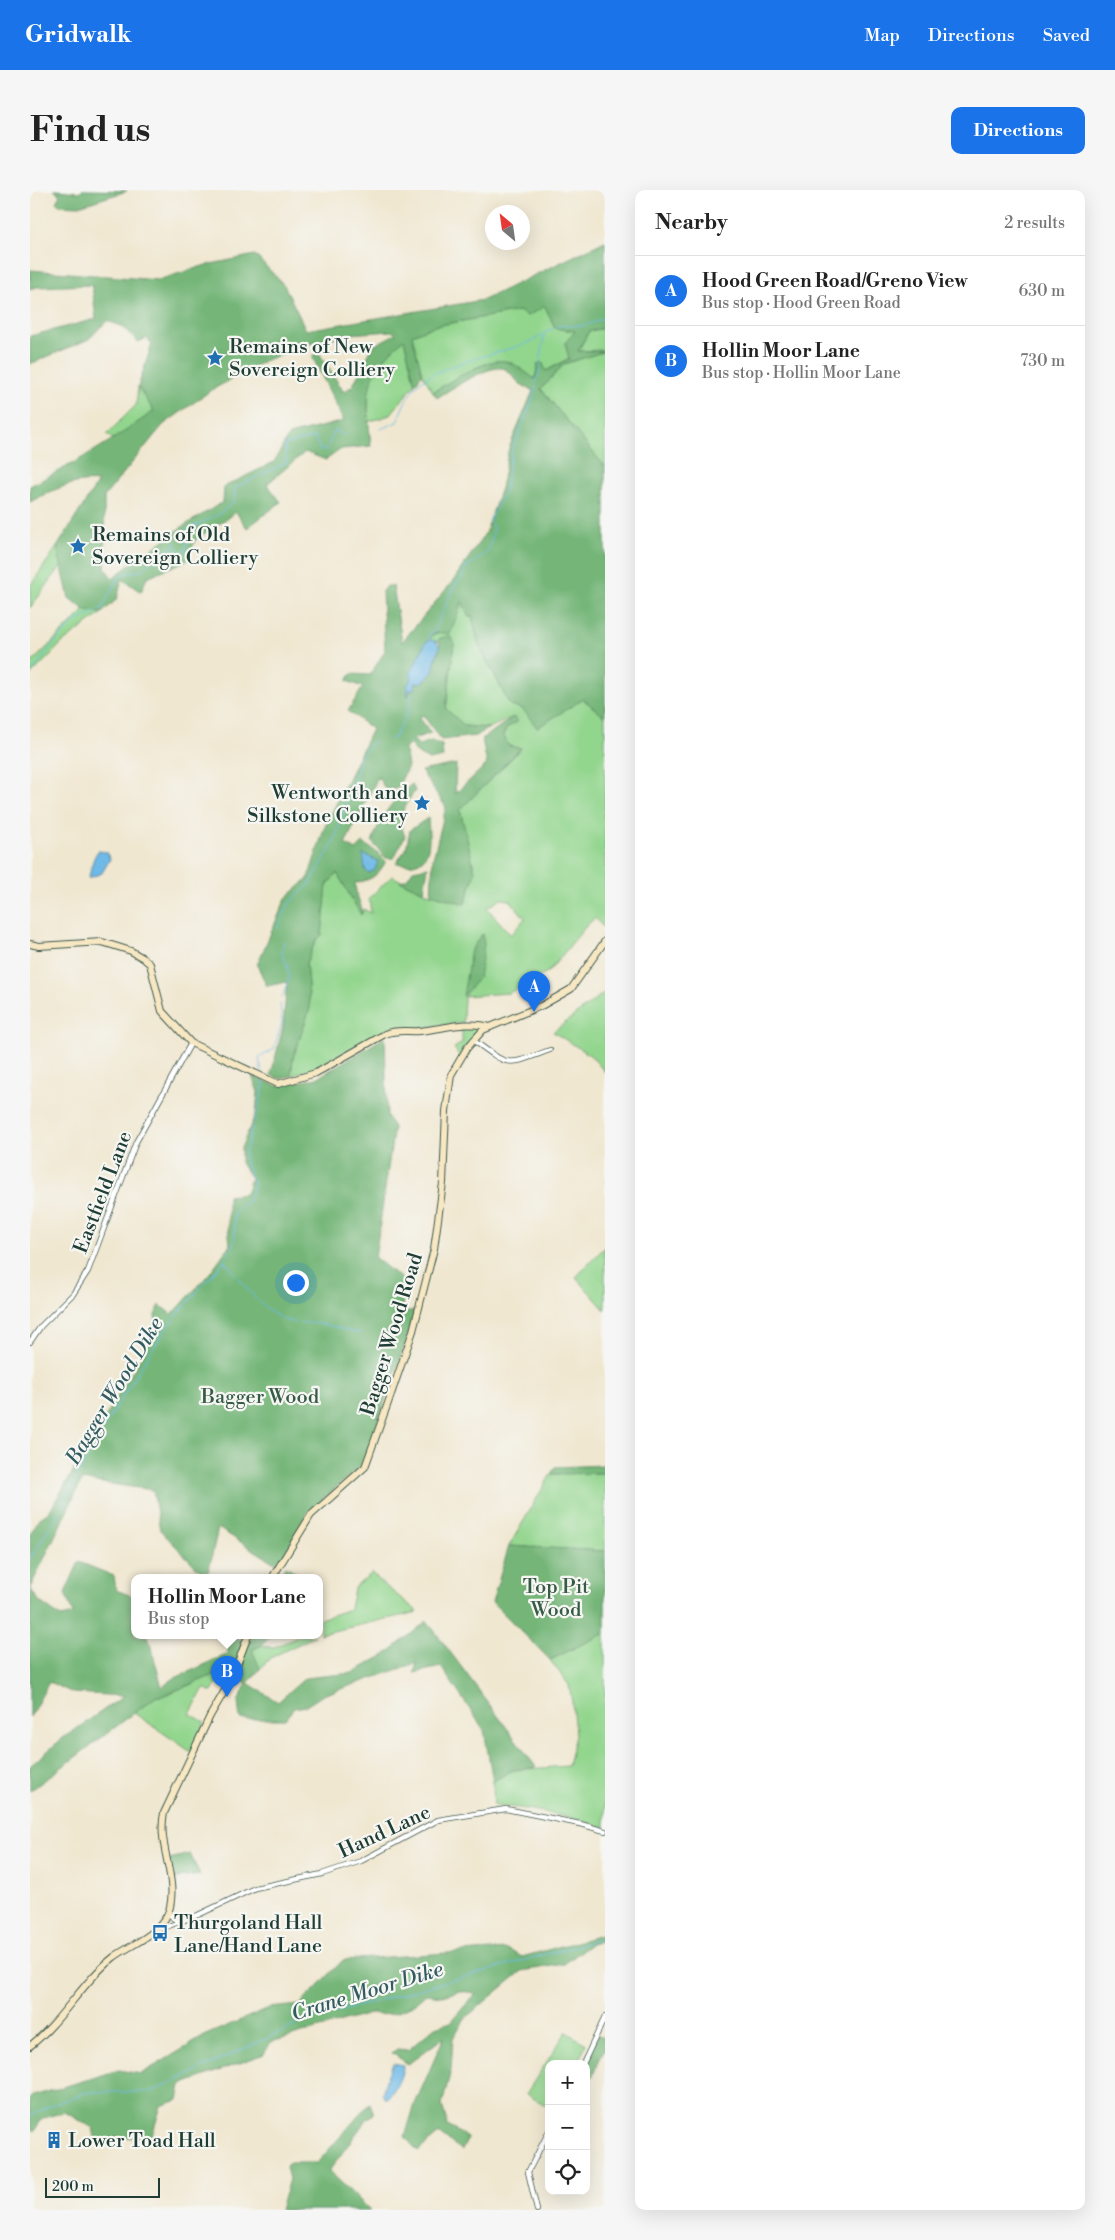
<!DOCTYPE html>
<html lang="en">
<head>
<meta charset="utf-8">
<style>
  body { margin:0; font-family:"Libre Bodoni",serif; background:#f6f6f6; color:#222 }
  .controls { position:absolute; right:15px; bottom:15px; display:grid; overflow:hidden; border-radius:10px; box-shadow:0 5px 20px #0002 }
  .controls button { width:45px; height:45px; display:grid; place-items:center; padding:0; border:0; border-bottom:1px solid #e0e0e0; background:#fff; color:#222; font:25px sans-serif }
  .compass { position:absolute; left:455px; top:15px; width:45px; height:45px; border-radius:50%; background:#fff; box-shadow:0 5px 20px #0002; rotate:331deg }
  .scale { position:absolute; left:15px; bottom:12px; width:115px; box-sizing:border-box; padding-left:5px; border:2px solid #1f3d34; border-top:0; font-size:14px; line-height:18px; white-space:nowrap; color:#1f3d34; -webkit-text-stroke:4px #f6f6f2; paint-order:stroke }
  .you { position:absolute; left:265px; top:1092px; width:18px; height:18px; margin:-12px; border:4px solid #fff; border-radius:50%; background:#1a73e8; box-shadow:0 0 0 8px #1a73e833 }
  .badge { display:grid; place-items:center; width:32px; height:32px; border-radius:50%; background:#1a73e8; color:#fff; font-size:16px; font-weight:700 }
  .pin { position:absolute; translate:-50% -41px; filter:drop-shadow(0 1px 2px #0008) }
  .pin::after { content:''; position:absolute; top:26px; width:18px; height:15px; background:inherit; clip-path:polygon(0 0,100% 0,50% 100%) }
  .popup { position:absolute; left:101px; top:1384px; width:192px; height:65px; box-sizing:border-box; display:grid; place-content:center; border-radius:10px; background:#fff; filter:drop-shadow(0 1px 4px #0005); font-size:16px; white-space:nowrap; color:#767676 }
  .popup b { font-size:19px; color:#222 }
  .popup::after { content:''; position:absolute; left:50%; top:100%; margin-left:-10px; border:10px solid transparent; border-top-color:#fff }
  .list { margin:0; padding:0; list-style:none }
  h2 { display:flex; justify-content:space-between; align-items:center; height:65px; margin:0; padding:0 20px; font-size:21px }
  h2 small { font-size:16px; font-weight:400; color:#767676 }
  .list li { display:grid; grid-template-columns:32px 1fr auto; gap:15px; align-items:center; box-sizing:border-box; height:70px; padding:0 20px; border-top:1px solid #e0e0e0 }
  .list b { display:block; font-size:19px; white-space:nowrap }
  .list p { margin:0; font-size:16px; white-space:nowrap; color:#767676 }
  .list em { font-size:16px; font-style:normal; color:#767676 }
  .icon { flex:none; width:28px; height:28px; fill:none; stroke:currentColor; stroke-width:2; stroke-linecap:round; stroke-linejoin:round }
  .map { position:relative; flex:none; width:575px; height:2020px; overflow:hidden; border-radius:10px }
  header { display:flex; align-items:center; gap:30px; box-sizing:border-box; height:70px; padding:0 25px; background:#1a73e8; color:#fff }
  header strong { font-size:24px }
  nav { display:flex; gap:28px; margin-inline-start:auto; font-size:18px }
  .intro { display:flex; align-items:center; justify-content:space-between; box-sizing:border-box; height:120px; padding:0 30px }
  h1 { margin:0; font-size:35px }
  .button { padding:12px 22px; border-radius:10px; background:#1a73e8; color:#fff; font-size:18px; font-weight:700 }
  main { display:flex; gap:30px; padding:0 30px }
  aside { flex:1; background:#fff; border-radius:10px; box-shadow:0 5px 20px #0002 }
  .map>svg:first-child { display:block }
</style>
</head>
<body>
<header>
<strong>Gridwalk</strong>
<nav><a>Map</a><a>Directions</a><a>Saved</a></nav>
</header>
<div class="intro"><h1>Find us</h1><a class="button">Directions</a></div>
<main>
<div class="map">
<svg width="575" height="2020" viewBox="0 0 575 2020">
  <rect width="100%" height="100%" fill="#f6f6f2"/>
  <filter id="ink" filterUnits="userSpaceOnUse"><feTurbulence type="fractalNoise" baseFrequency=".02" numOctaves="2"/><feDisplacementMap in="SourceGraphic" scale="10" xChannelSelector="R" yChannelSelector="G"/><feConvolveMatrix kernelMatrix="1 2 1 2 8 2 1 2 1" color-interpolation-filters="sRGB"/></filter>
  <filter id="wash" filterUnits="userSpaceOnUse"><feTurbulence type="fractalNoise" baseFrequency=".0096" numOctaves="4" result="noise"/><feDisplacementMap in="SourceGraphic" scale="20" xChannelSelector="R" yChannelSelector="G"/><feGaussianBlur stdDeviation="1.12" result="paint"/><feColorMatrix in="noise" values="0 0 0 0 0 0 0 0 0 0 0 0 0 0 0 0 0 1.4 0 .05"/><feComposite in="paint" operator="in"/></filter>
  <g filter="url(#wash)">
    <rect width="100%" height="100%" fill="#f0e7d0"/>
    <path fill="#92d58d" stroke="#588960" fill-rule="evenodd" d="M515,116L525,138L545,141L539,168L516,181L512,172L508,174L505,189C496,184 485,173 475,171C458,167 418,193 403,202L392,184L382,145L404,136L489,121L498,126Z
      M575,138V160L548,161L559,141Z
      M374,149L385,194L360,225L338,232V196L354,166Z
      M575,161V277L511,199L534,174Z
      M108,197L124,221L84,250L77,244L106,215Z
      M27,357L32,375L0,418V396Z
      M432,412L442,425L449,456L480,515L493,519L507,537L553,509L575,527V621L573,625L575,631V735L573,737L565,728L557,735L519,781L479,803L434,806L433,833L384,838L369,836L353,841L289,876L261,886L263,868L280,818L276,773L286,750L292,744L297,695L307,683L332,724L333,719L341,723L339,708L362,686L394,702L435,714L445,682L430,620L491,559L479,556L473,545L476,538L487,531L483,527L459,538L435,536L416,520L424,453L410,448L408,452L400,450L402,445L410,442L415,444ZM471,709L480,710L495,728L481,745L457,718ZM452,744L434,805L441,760Z
      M55,420L72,423L32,453L0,486V474Z
      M575,802V882L560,865L523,842Z
      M450,836L452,838L430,867L424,858L432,853V837Z
      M575,1057V1120L546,1087Z
      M575,1283V1361L479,1356L521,1284Z
      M342,1383C357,1399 372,1408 388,1422L290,1444V1429L320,1419L324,1398Z
      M575,1443V1638C539,1627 501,1617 464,1616L463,1591L483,1580L538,1576L545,1545L542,1512L539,1495L520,1470Z
      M270,1446H285L240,1468L230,1479L222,1460L232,1455L242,1458Z
      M203,1477L196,1495L188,1491L182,1502L174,1498L160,1524L175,1532L161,1562L104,1523L127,1506H132Z
      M536,1842L556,1854L547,1874H519V1917L496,1904Z"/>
    <path fill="#75b678" stroke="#4a7a56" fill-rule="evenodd" d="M24,0L49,2L52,0L97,1L49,16L29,15L26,12L30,5Z
      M575,51V138L559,141L548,161H575L534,174L511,199L575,277V527L553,509L507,538L493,519L480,515L449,456L442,426L439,427L432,412L420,444C414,444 409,441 404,444C390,453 380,490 378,506L380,499H385V493L395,490L403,482L406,467L409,462L410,448L420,446L424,453L416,519L435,536L459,538L446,546L411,550L393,525L389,527L401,543L383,549L389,555L401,551L412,555L413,567L399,570L388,564L380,554L375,559L378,576L368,597L356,600L348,587L315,654L326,660L333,653L348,663L356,671C348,686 341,690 325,693C325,707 334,715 331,725L307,683L297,695L292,745L286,750L276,773L280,818L263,868L261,886L250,889L241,885L253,837L257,792L237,796L227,775L256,708L278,689L294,639L342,539L318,521L333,497L317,491L321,484L340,485L355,461L352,401L357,396H363L372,452L423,391L456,342L471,298L479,258L503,201C499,198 493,196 489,193C484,189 481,182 475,179C462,172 419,200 407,208L403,202C418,193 458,167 475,171C485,173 496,183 505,189L508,174L512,172L516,181L539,169L535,153L545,141L525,138L515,116L498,126L489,121L404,136L382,145L392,184L385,194L374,149C332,185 336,205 341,256L311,259L296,270L275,262L237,294L251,312L217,338L206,322L165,350L158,370L117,387L111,402L92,389L87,409L72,423L55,420L39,408L27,357L68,292C44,289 21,301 0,312V296C44,274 84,250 124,221L108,197L122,154L117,148L108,152L92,136L77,131L59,149L0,174V146L66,129L62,95L7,97L0,99V80L128,90L176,75L225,65L254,95L276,140L453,110ZM362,141L365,144L343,156L323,195L314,202L289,163L282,166L314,231L259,245L244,272L194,297L193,312L152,337L82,388L75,378L74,307L133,235L180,201L236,170L282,153L318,144Z
      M483,527L488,531L477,538L473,545L479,556L491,558L430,620L445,682L435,714L401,704L403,669L416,617L391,581L426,574L425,604L457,574L452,549Z
      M382,594L385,601C374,616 366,628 375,646L364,668H356L342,652C350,628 362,610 382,594Z
      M398,628C400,654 403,681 366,673L376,659L380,640Z
      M398,677L394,702L370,691L377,689L383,680Z
      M452,744L454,754L449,788L433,806L441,760Z
      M355,847L357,927L364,937L345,1068L377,1093V1105L372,1113L376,1122L384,1120L380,1140L333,1274L278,1322L248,1375L188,1338L177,1388L130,1340L123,1300L52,1290L0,1398L10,1412L31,1427L43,1424L35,1403L49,1372L84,1386L86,1400L104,1407V1446H118L132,1497L143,1489L198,1464L197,1452L184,1446L220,1450L222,1446H241L232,1455L222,1460L230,1479L218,1493L248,1512L275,1488L322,1483L355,1465L397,1431L506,1577L483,1580L463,1591L454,1540L411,1477L384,1483L387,1473L293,1505L276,1516L264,1518L255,1529H210L208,1512L217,1493L205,1487L207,1479L203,1477L132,1506H127L0,1601V1576L33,1548L94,1506L43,1503L19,1492L0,1527V1344L10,1328L19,1322L127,1140L125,1125L130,1115L142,1125L179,1084L200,1055L198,1035V1006L216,1004L221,988L211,973V958L226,923L228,902L222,886L248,896L287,888Z
      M575,1275V1283L521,1284L525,1277Z
      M479,1356L575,1361V1443L520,1470L462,1412Z
      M256,1376L275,1388H244Z
      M160,1664L170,1685L142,1689L139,1669Z
      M575,1744V1750L561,1754L534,1774L492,1781L435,1828L423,1848L421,1880L412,1915L418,1936L438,1948L432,1960L409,1944L388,1961L375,1947L385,1914L414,1847L378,1874L362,1863L367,1859L378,1860L405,1837L421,1832L446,1803L429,1801L412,1806L396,1804C382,1817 362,1829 343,1823L241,1852L234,1864L151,1895L148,1910L131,1916L121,1948L90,1947L66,1951L63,1938L35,1922L13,1928L4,1941L0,1938V1907L89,1880L111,1884L178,1844L239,1818L270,1815L313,1770L477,1759L492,1767Z
      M568,1845L575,1847V1859L569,1868L563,1886L556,1885L555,1874Z
      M340,1913L344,1924L336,1930L299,1981L340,2020H250L259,1989L256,1977L258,1973H287Z"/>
    <path fill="#6eb9e7" stroke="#467b8e" d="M400,450L406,451L410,457L406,467L403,482L393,492L385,493V499H380L378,506L377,496L382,488L380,484L396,452Z
      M68,661L77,662L80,669L72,683L59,688C60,680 63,667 68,661Z
      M333,664L348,671L345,680L339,683L335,680Z
      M363,1873L373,1875C373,1886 365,1899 358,1908H355L352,1904L357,1886Z"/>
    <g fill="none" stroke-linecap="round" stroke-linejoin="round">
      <path stroke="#6eb9e7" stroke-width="1" d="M505,193L509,183L514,145
        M351,239L367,232C372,218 380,198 393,190C425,170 466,165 500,152C511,147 519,138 531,136C535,135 541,136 546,136C556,136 566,132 575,127
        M398,451L400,443L404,442L420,405L427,392L432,388L436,377L458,362L464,339L459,331L475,300L482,259L499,219L506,196
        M0,484L24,453L46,431L71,420L90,385L111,380L146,353L149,363L156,360L158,339L188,325L204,312L205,298L257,272L254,255L285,247L290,260H297L304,240L314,245
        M360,549L365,547L378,522L381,507L380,505
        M247,739L260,712L280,694L304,652L332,564L344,551
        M252,808L259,788L258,778L252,764L254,751
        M232,883L229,868L244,859L252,833L250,814
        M194,1071C215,1093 231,1124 262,1132C273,1134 285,1132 296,1135C308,1137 317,1142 330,1143
        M0,1369L28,1323L62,1257L109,1180L139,1134L194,1071L205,1050L204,1022L218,1011L224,996L214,968L234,895L233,889
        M0,1927L17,1917L57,1902H121L274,1831L575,1748"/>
    </g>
  </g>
  <g filter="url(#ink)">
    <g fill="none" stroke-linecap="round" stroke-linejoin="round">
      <g stroke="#3e564b" stroke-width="6">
        <path id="street" d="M443,850C481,878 476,876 520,860
          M0,1152L11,1136L43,1104L58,1081L106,952L161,853
          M138,1722L143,1728L150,1732
          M125,1741L168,1725L225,1698L292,1684L331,1671L408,1630L476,1619L550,1634L575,1641
          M553,1874L575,1827
          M507,2020L498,1982L519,1941"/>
      </g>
      <g stroke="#3e564b" stroke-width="8">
        <path id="secondary" d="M0,754L9,756L72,752L101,761L113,768L120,774L132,821L161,853L248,894L286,883L355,844C367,839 377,842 389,841C412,839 438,830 460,837
          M242,1388L281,1325L335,1277L358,1213L383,1141L404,1059L413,993L416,921L421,885L437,858L453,840L513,815L541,799L575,751
          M0,1856C32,1831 52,1792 84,1767C103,1753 134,1743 140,1717C147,1686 127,1654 134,1623L180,1526L201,1490L218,1446"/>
      </g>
      <use href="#street" stroke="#fff" stroke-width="4.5"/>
      <use href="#secondary" stroke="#f7e8c3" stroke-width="6"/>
    </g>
  </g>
  <defs>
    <g id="sight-bare" transform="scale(1.35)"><path d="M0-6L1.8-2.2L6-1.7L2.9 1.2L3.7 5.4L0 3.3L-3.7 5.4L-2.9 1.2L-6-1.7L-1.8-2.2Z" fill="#1f6fb2" stroke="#f6f6f2" stroke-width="2.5" paint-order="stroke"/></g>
    <g id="bus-bare" transform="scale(1.35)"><path d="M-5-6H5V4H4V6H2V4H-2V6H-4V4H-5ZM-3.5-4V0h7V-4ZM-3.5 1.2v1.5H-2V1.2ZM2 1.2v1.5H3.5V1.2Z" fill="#1f6fb2" stroke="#f6f6f2" stroke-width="2.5" paint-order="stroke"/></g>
    <g id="building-bare" transform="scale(1.35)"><path d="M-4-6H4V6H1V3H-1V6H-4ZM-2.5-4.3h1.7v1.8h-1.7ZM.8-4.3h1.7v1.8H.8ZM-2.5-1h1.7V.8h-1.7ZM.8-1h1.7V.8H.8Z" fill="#1f6fb2" stroke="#f6f6f2" stroke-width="2.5" paint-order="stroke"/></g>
  </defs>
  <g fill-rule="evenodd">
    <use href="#sight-bare" x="185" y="168"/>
    <use href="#sight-bare" x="48" y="356"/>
    <use href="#sight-bare" x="392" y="613"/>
    <use href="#bus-bare" x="130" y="1743"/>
    <use href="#building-bare" x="24" y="1950"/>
  </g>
  <g text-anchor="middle" stroke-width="4.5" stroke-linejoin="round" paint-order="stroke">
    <g font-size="20" fill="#1f3d34" stroke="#f6f6f2" text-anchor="start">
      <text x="199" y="163">Remains of New<tspan x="199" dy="23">Sovereign Colliery</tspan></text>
      <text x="62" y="351">Remains of Old<tspan x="62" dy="23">Sovereign Colliery</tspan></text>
      <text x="378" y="609" text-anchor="end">Wentworth and<tspan x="378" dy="23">Silkstone Colliery</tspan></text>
      <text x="144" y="1739">Thurgoland Hall<tspan x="144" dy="23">Lane/Hand Lane</tspan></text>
      <text x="38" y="1957">Lower Toad Hall</text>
    </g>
    <g font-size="20" fill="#1f3d34" stroke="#f6f6f2">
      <text transform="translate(72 1002) rotate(-69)" y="7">Eastfield Lane</text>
      <text transform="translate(361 1144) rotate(-73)" y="7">Bagger Wood Road</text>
      <text transform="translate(354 1641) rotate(-25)" y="7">Hand Lane</text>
    </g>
    <g font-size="20" fill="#365b46" stroke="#f6f6f2">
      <text x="230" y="1213">Bagger Wood</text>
      <text x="526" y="1403">Top Pit<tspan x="526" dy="23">Wood</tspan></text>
    </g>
    <g font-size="21" font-style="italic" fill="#335c61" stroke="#f6f6f2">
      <text transform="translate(84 1201) rotate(-59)" y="7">Bagger Wood Dike</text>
      <text transform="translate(337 1801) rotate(-17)" y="7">Crane Moor Dike</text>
    </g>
  </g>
</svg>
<div class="controls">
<button>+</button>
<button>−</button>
<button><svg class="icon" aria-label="locate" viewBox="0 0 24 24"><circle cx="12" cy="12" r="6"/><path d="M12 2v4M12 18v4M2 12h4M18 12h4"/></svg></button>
</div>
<svg class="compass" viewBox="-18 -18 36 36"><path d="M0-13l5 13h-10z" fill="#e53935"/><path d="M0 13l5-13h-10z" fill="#767676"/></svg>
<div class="scale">200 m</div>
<div class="you"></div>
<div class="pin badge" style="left:504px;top:822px">A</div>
<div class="pin badge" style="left:197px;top:1507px">B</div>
<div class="popup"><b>Hollin Moor Lane</b>Bus stop</div>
</div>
<aside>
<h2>Nearby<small>2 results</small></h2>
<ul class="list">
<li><span class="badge">A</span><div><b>Hood Green Road/Greno View</b><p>Bus stop · Hood Green Road</p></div><em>630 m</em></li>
<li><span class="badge">B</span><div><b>Hollin Moor Lane</b><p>Bus stop · Hollin Moor Lane</p></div><em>730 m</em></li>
</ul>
</aside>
</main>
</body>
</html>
